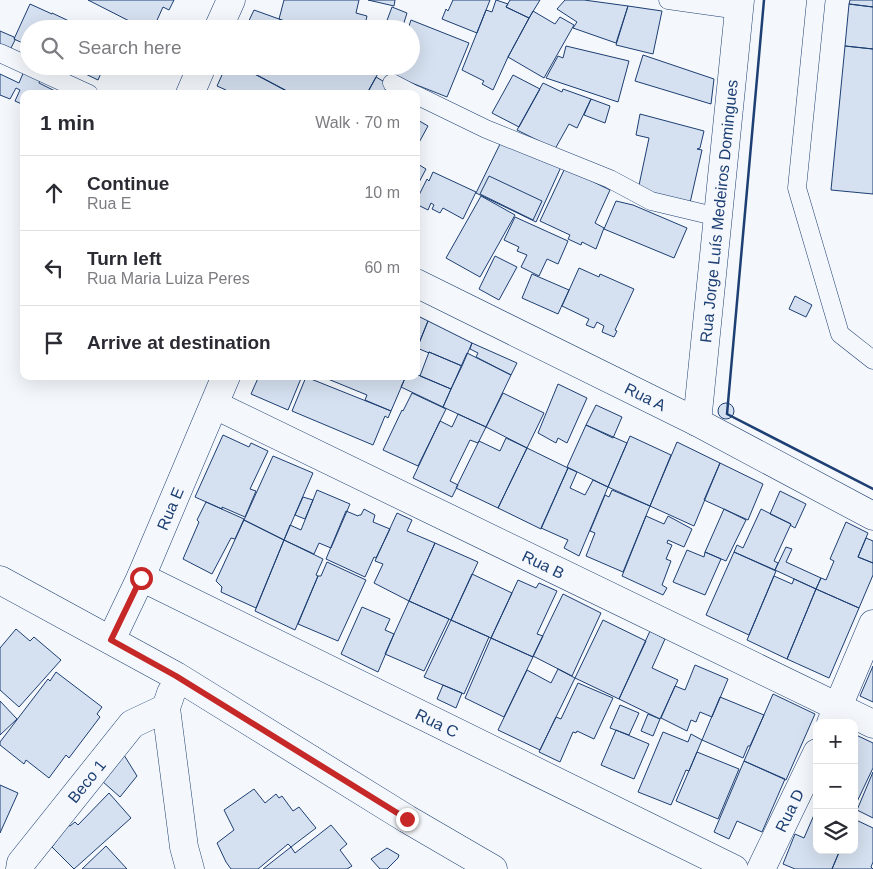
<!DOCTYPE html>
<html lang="en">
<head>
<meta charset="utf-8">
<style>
  body { margin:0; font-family:Arial,sans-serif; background:#f2f2f3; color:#2b2b33 }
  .controls { position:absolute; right:15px; bottom:15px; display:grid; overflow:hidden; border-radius:10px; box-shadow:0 5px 20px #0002 }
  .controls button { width:45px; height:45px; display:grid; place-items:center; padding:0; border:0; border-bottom:1px solid #e1e1e2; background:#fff; color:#2b2b33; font:25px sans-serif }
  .stop { position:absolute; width:15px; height:15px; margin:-11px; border:4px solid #c62828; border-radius:50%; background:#fff }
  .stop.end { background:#c62828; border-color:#fff; box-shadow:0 1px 5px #0008 }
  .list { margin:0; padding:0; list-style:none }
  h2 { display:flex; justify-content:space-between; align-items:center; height:65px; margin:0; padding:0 20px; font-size:21px }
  h2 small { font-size:16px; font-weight:400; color:#7c7c81 }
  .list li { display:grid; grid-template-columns:32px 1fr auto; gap:15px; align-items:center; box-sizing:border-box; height:75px; padding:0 20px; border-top:1px solid #e1e1e2 }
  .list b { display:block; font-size:19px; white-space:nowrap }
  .list p { margin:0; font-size:16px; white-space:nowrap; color:#7c7c81 }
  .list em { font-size:16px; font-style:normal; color:#7c7c81 }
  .icon { flex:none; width:28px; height:28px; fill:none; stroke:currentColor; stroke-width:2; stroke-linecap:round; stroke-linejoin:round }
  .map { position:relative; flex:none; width:873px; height:869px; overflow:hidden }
  .search { position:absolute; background:#fff; box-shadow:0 5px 20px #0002; left:20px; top:20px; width:400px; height:55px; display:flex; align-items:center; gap:12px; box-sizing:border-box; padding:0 18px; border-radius:28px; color:#7c7c81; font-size:19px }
  .panel { position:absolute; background:#fff; box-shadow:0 5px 20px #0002; left:20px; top:90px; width:400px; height:290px; border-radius:10px }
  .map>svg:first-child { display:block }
</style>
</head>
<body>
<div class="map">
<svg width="873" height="869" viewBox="0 0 873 869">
  <rect width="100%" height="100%" fill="#f4f7fb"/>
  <path fill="#d5e0f0" stroke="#1d3f73" d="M88,0H174L169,10L163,7L153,29H145Z
    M284,0H359L356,13L367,16L364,29H305L279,19Z
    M368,0H395L394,6Z
    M453,0H490L477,33L442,19L446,9L448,11Z
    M496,0L508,4L506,7L529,18L508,57L493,90L482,84L484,81L462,70L486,10L492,12Z
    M510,0H540L529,18L506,7Z
    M565,0H584L628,6L616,43L573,28L577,22L557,9Z
    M850,0H873V7L849,4Z
    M30,4L52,14V13L86,29H29V46L14,39Z
    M849,4L873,7V49L845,46Z
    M628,6L662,11L653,54L616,45Z
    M392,7L407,13L402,29L386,23Z
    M254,10L279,19L305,29H245Z
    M533,11L555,24L560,17L574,25L544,78L508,57Z
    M411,20L469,43L447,97L389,74L392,66H411V29H408Z
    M0,31L14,37L15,40L10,50L0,46Z
    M566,46L629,61L618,102L546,78L558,56L563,58Z
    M845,46L873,49V194L831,190Z
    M643,55L714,79L711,104L635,81Z
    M69,66H104L98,80Z
    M226,66H240L291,93L224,94L226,90L217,86Z
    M247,66H382L367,94L362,92L361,94H292L245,69Z
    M24,71L40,79L39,83L61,94H24V105L15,101L20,90L16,88L10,99L0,95V74L19,83Z
    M513,75L540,89L519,127L492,113Z
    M376,77L388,84L383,94H369L367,93Z
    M543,83L562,92L563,89L591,99L577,128L569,124L555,149L517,130Z
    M591,99L610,106L605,123L584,115Z
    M640,114L704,131L700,148L697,149L702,150L690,203L638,190L649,138L636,135Z
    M416,119L428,126L416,148Z
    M501,142L561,167L536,222L476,193Z
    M416,163L426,169L416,188Z
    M565,168L610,190L595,223L604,228L596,249L582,242L581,245L568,239L570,235L540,221Z
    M433,172L476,192L463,219L443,208L440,213L432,209L434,205L431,203L428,210L416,204V201L427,179L429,181Z
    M489,176L542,201L533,220L480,194Z
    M481,196L515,215L480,277L446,258Z
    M616,201L633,205L687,228L674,258L604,229Z
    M515,217L568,241L558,264L547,259L539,276L521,267L527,255L517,251L519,247L504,240Z
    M495,256L517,267L499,300L479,289Z
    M579,268L599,277L600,274L634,289L615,330L617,331L614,337L602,332L604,326L597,322L594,328L586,325L589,319L562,306Z
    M532,274L569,290L558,314L522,298Z
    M795,296L812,305L806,317L789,309Z
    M416,315L428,321L416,351Z
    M428,321L472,343L462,366L429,352V353L417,348Z
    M472,343L517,363L511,375L476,357L478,353L470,349Z
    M429,352L462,366L451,389L420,376Z
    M467,353L511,375L486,427L443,407Z
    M416,374L451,389L443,407L401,387L406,376H416Z
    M259,376H302L288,410L251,394Z
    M406,376L391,411L365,400L367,395L323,377Z
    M306,377L391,411L388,418L385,416L373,445L292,411Z
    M558,384L587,398L567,443L558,438L556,443L538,433Z
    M412,393L446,409L418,466L383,450L402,410L403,411Z
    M503,393L544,413L527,448L486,427Z
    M718 411a8 8 0 1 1 16 0a8 8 0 1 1-16 0Z
    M596,405L622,417L613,438L586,425Z
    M458,414L486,427L478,443L470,440L450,481L458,485L452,497L413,478L440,421L452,427Z
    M586,425L627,443L608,487L567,467Z
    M223,435L249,447L251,443L268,451L250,489L256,491L245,517L222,507V509L195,497Z
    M630,436L671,455L650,506L608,487Z
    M506,438L527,448L498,508L456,488L479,441L500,451Z
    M677,442L720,463L694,526L650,506Z
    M527,448L568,468L541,529L498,508Z
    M273,456L313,473L284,540L244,520Z
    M720,463L763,484L748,520L704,500Z
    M568,468L577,472L570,488L585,495L593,480L608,487L579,556L564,548L568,540L541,528Z
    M317,490L350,504L331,548L319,543L314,554L284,540L290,525L301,530Z
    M612,490L650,506L623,572L586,556L595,533L590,531L605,495L609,497Z
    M780,491L806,504L795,528L790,525L791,524L770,514Z
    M303,497L313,500L305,519L295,515Z
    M206,502L244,519L235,539L231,538L212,574L183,559L199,522L197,520Z
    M364,509L375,515L373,522L390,529L376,558L374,557L365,577L326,559L346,511L358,516L359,515H361Z
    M724,509L746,520L726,561L705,552Z
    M761,509L791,524L774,561L778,563L775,570L734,552L737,545L743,548Z
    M397,513L412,520L407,531L435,543L409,601L374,583L383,564L375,561Z
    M646,516L664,524L668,516L692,529L684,547L668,540L667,543L672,545L666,559L671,561L662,585L667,588L663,595L622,576Z
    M244,520L284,540L256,608L221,592L222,587L216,581Z
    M846,522L868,533L858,557L873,563V575L859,608L816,589L821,578L826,580L834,561L830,559Z
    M866,538L873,541V563L858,557Z
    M284,540L323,559L316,575L318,576L295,630L255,611Z
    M435,543L478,562L451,620L409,601Z
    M786,547L792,549L786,562L821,578L816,589L775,570Z
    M687,550L704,557L705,552L721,559L705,595L673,582Z
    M734,552L776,571L749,635L706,615Z
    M327,562L366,580L338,641L298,624L318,576H321Z
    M472,574L512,593L491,638L451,620Z
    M774,576L792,584L794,579L816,589L787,659L747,640Z
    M518,580L536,588L539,583L557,591L537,634L543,636L533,657L491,638Z
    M816,589L859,608L829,678L787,659Z
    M563,594L601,613L572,676L533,656Z
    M409,601L449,619L424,671L385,654Z
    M362,607L390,619L385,630L394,634L378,672L341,654Z
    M451,620L489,637L464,694L424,677Z
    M603,620L646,641L619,699L575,678Z
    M16,629L30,641L34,637L61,660L19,707L0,690V648Z
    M650,631L665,639L652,668L678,680L660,719L619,699Z
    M491,638L533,657L504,717L465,698Z
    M695,665L728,679L712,717L700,712L696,722L691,720L687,731L661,718L675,686L685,690Z
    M873,666V702L860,696Z
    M558,669L575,678L540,750L498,730L527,670L551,683Z
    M56,672L102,707L97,714L100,717L69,758L66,755L49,778L26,760L24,764L0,745V742L48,679L50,681Z
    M578,683L613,698L594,739L577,731L576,733L573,732L560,762L539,752L556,717L561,719Z
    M443,685L462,693L456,708L437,699Z
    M773,694L815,714L786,780L744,761Z
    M720,697L764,715L750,746H748L743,758L702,740Z
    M0,701L17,719L0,735Z
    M620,705L639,713L629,735L610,728Z
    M648,714L660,719L653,736L641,731Z
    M616,730L649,744L634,779L601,765Z
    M663,732L688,742L691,734L702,740L689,771L686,770L671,805L638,792Z
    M854,734L873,743V768L854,808Z
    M697,752L739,769L718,819L676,801Z
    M124,755L137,776L120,797L102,781Z
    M744,761L785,779L762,832L737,821L729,839L714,832Z
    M873,772V818L857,810Z
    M0,785L18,793L0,833Z
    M254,789L265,803L276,794L279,798L282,796L293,811L299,807L316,828L291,847L288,844L258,869H231L226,862L217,843L234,830L224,810Z
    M109,793L131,818L74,869L52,847L68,825L70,826L75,822L78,825Z
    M817,808V850H840L832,869H795L783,864L795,834L804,838Z
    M854,819L873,828V862L871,867L873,869H832L840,850H854Z
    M331,825L347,844L340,850L352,866L347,869H263L291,847L295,853Z
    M106,846L127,869H82Z
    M387,848L399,855L398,858L387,869H380L371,859Z"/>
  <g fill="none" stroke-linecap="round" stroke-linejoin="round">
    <g stroke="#1d3f73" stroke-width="19">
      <path id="lane" d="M668,0L739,10
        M816,0L797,188L840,334L873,360
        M0,53L89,94
        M392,83L413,94
        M416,95L486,129L610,179L651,201L718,217"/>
    </g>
    <g stroke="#1d3f73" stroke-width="29">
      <g id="street">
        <path d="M218,29L231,0"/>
        <path d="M190,94L202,66"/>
        <path id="s1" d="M416,283L697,422L873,516"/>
        <path id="s2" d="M215,405L873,724"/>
        <path id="s3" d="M697,422L740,0"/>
        <path id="s4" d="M141,577L734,869"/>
        <path id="s5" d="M111,640L141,577L226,376"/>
        <path d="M171,693L166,708L184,847L190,869"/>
        <path d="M831,723L873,624"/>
        <path id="s6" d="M20,869L21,863L132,724L166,708"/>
        <path id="s7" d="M761,869L817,753"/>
      </g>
    </g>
    <g stroke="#1d3f73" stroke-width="29">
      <path id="secondary" d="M0,580L176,676L407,819L493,869"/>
    </g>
    <use href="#lane" stroke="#f4f7fb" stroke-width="18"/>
    <use href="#street" stroke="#f4f7fb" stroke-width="28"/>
    <use href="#secondary" stroke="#f4f7fb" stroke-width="28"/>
    <path stroke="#1d3f73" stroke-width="2.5" d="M764,0L727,414L873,489"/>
  </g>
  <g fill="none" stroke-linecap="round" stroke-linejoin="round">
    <path stroke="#c62828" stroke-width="6" d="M141,578L111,640L176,676L407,819"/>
  </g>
  <g text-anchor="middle" stroke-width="4" stroke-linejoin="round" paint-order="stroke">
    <g font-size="16" fill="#1d3f73" stroke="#f4f7fb">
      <text dy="6" stroke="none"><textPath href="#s3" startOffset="212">Rua Jorge Luís Medeiros Domingues</textPath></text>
      <text dy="6" stroke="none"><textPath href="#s1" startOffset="256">Rua A</textPath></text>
      <text dy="6" stroke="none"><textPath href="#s5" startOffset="144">Rua E</textPath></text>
      <text dy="6" stroke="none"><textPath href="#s2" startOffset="365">Rua B</textPath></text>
      <text dy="6" stroke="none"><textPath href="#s4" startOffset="330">Rua C</textPath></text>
      <text dy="6" stroke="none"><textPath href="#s6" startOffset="111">Beco 1</textPath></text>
      <text dy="6" stroke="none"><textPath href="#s7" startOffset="65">Rua D</textPath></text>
    </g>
  </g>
</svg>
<div class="controls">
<button>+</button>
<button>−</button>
<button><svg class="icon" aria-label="layers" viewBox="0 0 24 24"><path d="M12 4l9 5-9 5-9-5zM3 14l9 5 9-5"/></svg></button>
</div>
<div class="stop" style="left:141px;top:578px"></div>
<div class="stop end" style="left:407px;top:819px"></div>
<div class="search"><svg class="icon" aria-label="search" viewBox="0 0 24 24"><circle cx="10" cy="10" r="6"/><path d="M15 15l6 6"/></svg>Search here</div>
<section class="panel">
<h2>1 min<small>Walk · 70 m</small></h2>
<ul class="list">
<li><svg class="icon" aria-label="ahead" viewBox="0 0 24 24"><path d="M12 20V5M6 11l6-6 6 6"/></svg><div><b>Continue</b><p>Rua E</p></div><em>10 m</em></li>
<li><svg class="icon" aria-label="left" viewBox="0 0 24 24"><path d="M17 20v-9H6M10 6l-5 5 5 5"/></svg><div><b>Turn left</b><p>Rua Maria Luiza Peres</p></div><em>60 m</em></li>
<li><svg class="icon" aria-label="arrive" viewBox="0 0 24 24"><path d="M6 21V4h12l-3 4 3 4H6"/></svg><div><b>Arrive at destination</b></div></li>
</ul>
</section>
</div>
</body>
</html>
